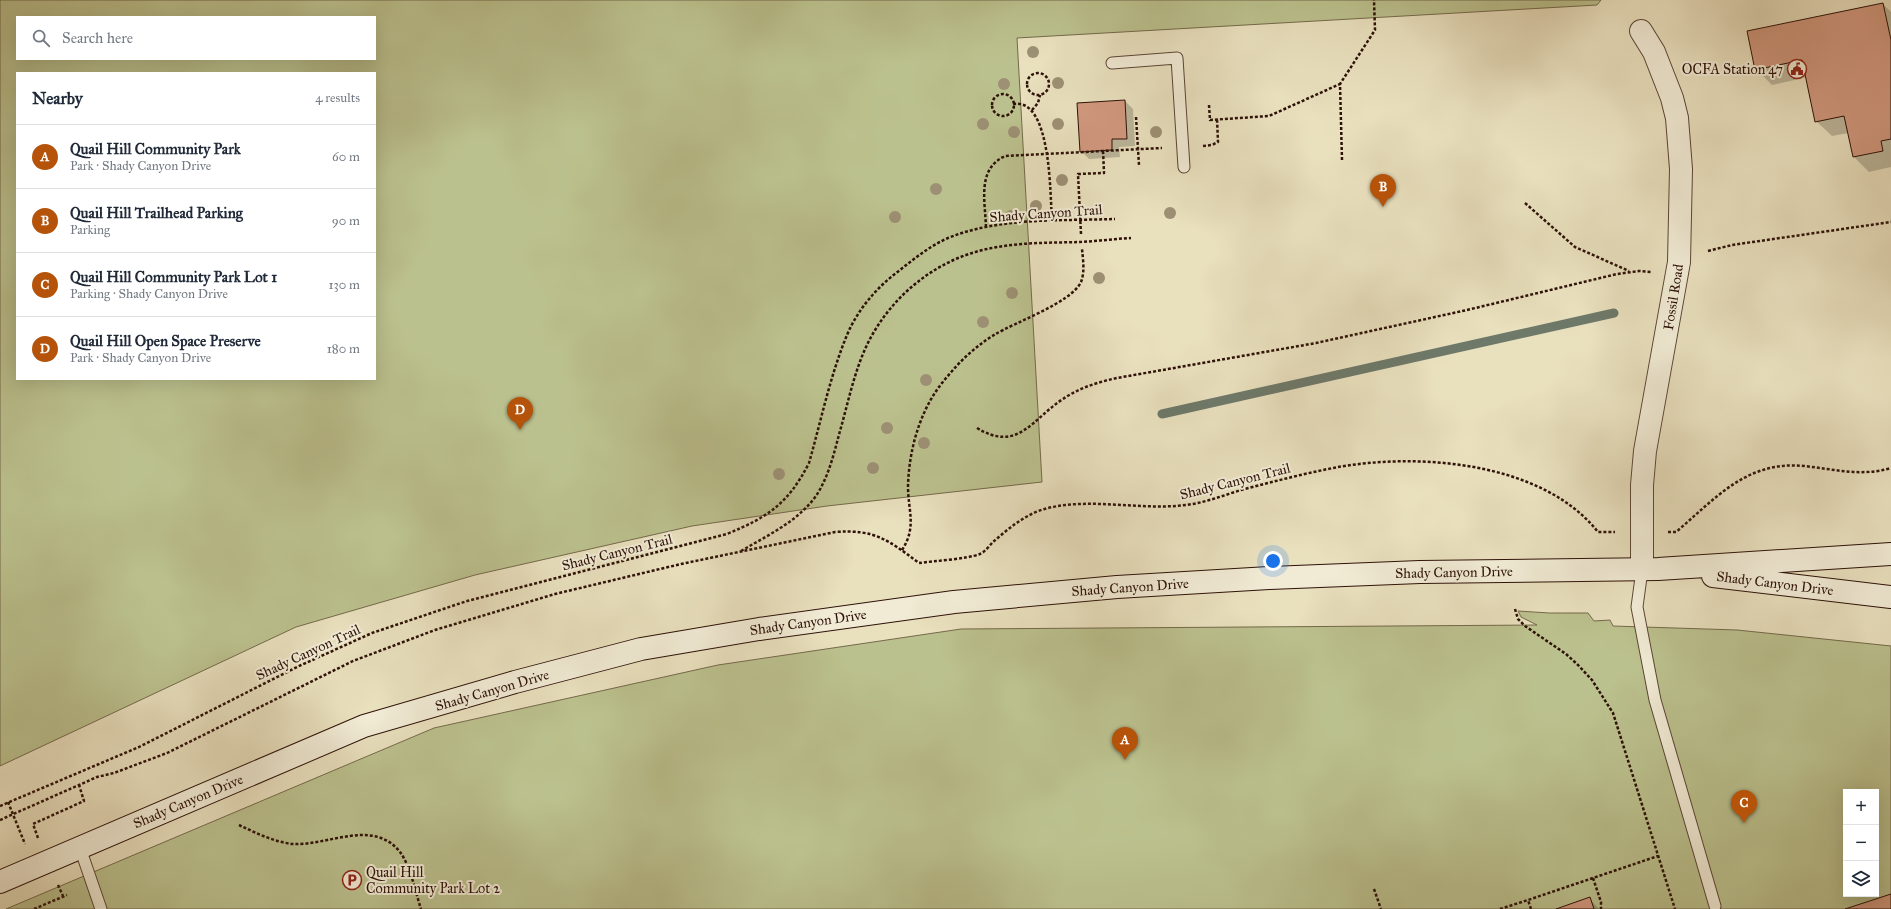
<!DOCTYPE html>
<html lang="en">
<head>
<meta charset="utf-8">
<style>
  body { margin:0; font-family:"IM FELL Great Primer",serif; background:#f6f6f7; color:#1f2937 }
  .controls { position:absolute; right:12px; bottom:12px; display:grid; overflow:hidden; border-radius:0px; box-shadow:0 4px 16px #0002 }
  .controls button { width:36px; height:36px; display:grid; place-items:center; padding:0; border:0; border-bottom:1px solid #e0e1e3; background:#fff; color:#1f2937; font:20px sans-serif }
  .you { position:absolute; left:1273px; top:561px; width:14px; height:14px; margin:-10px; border:3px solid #fff; border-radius:50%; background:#1a73e8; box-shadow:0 0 0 6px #1a73e833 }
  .badge { display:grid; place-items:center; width:26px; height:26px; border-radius:50%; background:#b45309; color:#fff; font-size:13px; font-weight:700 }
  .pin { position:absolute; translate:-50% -33px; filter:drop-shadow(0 1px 2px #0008) }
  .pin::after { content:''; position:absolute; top:21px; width:14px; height:12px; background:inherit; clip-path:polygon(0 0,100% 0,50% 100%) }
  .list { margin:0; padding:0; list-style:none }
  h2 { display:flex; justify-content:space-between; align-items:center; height:52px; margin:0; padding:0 16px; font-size:17px }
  h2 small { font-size:13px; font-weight:400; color:#747a83 }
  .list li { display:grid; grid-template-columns:26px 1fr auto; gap:12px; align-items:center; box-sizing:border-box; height:64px; padding:0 16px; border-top:1px solid #e0e1e3 }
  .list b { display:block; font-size:15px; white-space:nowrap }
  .list p { margin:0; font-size:13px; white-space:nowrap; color:#747a83 }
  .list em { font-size:13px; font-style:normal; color:#747a83 }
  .icon { flex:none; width:22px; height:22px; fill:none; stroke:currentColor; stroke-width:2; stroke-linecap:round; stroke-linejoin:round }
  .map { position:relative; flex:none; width:1891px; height:909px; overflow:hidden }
  .search { position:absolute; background:#fff; box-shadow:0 4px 16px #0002; left:16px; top:16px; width:360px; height:44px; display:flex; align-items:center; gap:10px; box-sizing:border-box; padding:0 14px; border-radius:0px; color:#747a83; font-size:15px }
  .panel { position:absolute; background:#fff; box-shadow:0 4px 16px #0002; left:16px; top:72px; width:360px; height:308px; border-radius:0px }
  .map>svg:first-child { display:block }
</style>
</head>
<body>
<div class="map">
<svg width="1891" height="909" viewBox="0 0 1891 909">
  <rect width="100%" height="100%" fill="#e9e0be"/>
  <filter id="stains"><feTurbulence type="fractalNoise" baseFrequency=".005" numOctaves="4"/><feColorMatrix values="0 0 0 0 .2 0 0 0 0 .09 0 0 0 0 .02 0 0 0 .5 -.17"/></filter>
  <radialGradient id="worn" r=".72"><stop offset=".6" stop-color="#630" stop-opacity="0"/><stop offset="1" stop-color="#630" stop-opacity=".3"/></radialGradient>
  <path fill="#bbc18e" stroke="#74694b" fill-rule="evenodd" d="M0,0H1601L1597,5L1017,38L1042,482L827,506L692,526L475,575L296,627L0,766ZM17,17H375V59H17ZM17,73H375V379H17Z
    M1518,611L1549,613H1588L1594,621L1610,620L1613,626L1737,630L1891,646V909H6L434,728L718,665L961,629L1537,625L1521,617ZM1846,792H1876V894H1846Z"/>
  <path fill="#0003" d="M1883,4L1891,12V167L1869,172L1854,157L1848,133L1832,136L1816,121L1807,77L1772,85L1756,69Z
    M1125,101L1133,109L1135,146L1119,147L1120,157L1089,159L1081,151Z
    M1590,899L1599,909H1559Z"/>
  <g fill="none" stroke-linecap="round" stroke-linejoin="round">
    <path stroke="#6e796a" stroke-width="9" d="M1162,414L1614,313"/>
  </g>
  <path fill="#d1987e" stroke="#2d1108" d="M1883,3L1891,40V139L1881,141L1883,151L1853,157L1844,116L1815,122L1802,60L1755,70L1747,31Z
    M1125,100L1127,139H1112V150L1080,152L1077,103Z
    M1891,894V909H1845Z
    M1590,897L1594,909H1556Z"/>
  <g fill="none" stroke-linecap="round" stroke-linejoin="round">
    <g stroke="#5c4536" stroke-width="13">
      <path id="lane" d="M1112,63L1177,58L1184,167
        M1642,570L1637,607L1655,700L1715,906
        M80,848L101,909"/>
    </g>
    <g stroke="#5c4536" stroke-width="24">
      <path id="street" d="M1641,31L1654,52L1672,98L1677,118L1681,169L1679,262L1645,451L1642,485V570"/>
    </g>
    <g stroke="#2d1108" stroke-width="24">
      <path id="secondary" d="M1713,576L1891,597
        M0,882L364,726L515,682L641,649L759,629L954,602L1117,587L1269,578L1420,572L1658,569L1891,554"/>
    </g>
    <path stroke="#2d1108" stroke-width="2.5" stroke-dasharray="3 2" stroke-linecap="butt" d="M1027 84a11 11 0 1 1 22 0a11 11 0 1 1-22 0Z
      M992 105a11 11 0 1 1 22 0a11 11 0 1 1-22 0Z
      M1013,104C1052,97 1050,197 1052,222
      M1209,105L1210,120L1269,116L1340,84
      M1032,110L1038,103L1040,95
      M1136,117L1139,165
      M1203,146L1212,145L1218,142L1217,119
      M1342,160L1340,84L1375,30L1374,0
      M1525,203L1575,247L1629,271
      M986,227C985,200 977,169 1005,156L1162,148
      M1081,234L1078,174L1104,173L1103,150
      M1708,251L1732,245L1891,222
      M977,428C1018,453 1032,419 1063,399C1079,388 1098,382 1117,378L1316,343L1467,310L1617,274L1639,271L1652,272
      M1668,532H1676C1715,499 1747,460 1804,466C1834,469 1861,477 1891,468
      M902,550C917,527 908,511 908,486C909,448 921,406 947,377C961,360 976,346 994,335C1015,322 1071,303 1081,282C1085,272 1083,259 1082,249
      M741,551C768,535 797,522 816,496C829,476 834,453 840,431C848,403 854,373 866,347C886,304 924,269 969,254C1004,242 1043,243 1080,242C1097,241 1114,239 1131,238
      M1515,609L1518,619L1525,626L1566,654L1578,665L1592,680L1613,713L1675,909
      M8,802L25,844
      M0,806L139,747L297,667L372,633L467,601L727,534C768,517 788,504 809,463C821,421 830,376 847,335C858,309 877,287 900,270C915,258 930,246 948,238C1000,217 1060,221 1115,219
      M0,820L97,777L114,773L167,753L353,661L435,630L555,594L681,564L835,532C875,529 888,540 919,563C934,561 967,559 980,554C985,552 989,546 993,542C1009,528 1027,513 1048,508C1095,497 1145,512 1193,504C1209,501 1225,495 1241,490C1272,482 1302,474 1333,468C1416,452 1542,461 1598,532H1615
      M239,825C256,833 274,842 293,844C328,846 373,818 400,852C411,867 415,891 421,909
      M38,838L33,824L84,801L79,785
      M1593,878L1601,902V909
      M58,885L63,896
      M1374,889L1381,909
      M34,909L67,895
      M1500,909L1528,900
      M1531,909L1528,900L1658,856"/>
    <use href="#lane" stroke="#f1ebd5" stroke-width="11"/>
    <use href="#street" stroke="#f1ebd5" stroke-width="22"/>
    <use href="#secondary" stroke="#f1ebd5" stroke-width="22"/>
  </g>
  <g fill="#9d9074">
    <circle cx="1033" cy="52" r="6"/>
    <circle cx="1058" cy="83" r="6"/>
    <circle cx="1004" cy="84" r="6"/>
    <circle cx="983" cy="124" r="6"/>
    <circle cx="1058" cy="124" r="6"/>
    <circle cx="1014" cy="132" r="6"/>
    <circle cx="1156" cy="132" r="6"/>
    <circle cx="1062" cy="180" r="6"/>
    <circle cx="936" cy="189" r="6"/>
    <circle cx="1036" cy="206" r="6"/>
    <circle cx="1170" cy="213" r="6"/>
    <circle cx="1011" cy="216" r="6"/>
    <circle cx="895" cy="217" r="6"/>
    <circle cx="1099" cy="278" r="6"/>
    <circle cx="1012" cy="293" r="6"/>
    <circle cx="983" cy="322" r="6"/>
    <circle cx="926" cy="380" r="6"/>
    <circle cx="887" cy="428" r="6"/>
    <circle cx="924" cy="443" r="6"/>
    <circle cx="873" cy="468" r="6"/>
    <circle cx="779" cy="474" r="6"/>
  </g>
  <defs>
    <g id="civic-ring" transform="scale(1)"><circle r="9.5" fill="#f1ebd5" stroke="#8f2418" stroke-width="1.5"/><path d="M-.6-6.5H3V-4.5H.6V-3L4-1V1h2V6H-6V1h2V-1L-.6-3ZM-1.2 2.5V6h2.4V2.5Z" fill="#8f2418"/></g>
    <g id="parking-ring" transform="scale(1)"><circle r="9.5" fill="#f1ebd5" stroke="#8f2418" stroke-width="1.5"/><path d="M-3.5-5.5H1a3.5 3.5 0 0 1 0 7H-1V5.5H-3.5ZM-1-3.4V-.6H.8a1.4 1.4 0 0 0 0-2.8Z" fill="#8f2418"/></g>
  </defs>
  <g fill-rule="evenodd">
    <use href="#civic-ring" x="1797" y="69"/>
    <use href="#parking-ring" x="352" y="880"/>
  </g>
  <g text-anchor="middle" stroke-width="4" stroke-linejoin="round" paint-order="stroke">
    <g font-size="14" fill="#2d1108" stroke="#f1ebd5" text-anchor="end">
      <text x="1783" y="74">OCFA Station 47</text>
      <text x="366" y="877" text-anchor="start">Quail Hill<tspan x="366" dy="16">Community Park Lot 2</tspan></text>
    </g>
    <g font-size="14" fill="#2d1108" stroke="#f1ebd5">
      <text transform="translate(1046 213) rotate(-4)" y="5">Shady Canyon Trail</text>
      <text transform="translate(1673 297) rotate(-81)" y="5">Fossil Road</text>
      <text transform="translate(1235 481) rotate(-14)" y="5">Shady Canyon Trail</text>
      <text transform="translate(617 552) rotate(-14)" y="5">Shady Canyon Trail</text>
      <text transform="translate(1454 572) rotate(-1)" y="5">Shady Canyon Drive</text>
      <text transform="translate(1775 583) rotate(7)" y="5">Shady Canyon Drive</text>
      <text transform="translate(1130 587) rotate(-4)" y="5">Shady Canyon Drive</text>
      <text transform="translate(808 622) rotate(-8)" y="5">Shady Canyon Drive</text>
      <text transform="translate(308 652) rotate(-25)" y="5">Shady Canyon Trail</text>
      <text transform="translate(492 690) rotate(-16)" y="5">Shady Canyon Drive</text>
      <text transform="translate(188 801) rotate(-23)" y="5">Shady Canyon Drive</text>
    </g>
  </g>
  <rect width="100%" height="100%" filter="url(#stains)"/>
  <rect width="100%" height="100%" fill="url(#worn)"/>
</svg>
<div class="controls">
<button>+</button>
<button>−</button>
<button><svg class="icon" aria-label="layers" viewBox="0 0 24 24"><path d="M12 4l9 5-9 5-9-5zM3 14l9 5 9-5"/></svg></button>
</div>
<div class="you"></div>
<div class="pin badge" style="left:1125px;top:760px">A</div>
<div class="pin badge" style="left:1383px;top:207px">B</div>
<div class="pin badge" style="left:1744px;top:823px">C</div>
<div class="pin badge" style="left:520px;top:430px">D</div>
<div class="search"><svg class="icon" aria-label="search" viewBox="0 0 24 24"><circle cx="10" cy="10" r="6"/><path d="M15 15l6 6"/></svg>Search here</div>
<section class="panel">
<h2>Nearby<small>4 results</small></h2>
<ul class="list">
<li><span class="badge">A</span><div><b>Quail Hill Community Park</b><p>Park · Shady Canyon Drive</p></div><em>60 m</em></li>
<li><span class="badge">B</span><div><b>Quail Hill Trailhead Parking</b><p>Parking</p></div><em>90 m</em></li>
<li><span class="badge">C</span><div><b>Quail Hill Community Park Lot 1</b><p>Parking · Shady Canyon Drive</p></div><em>130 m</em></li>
<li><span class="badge">D</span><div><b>Quail Hill Open Space Preserve</b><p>Park · Shady Canyon Drive</p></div><em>180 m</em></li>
</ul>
</section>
</div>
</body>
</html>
